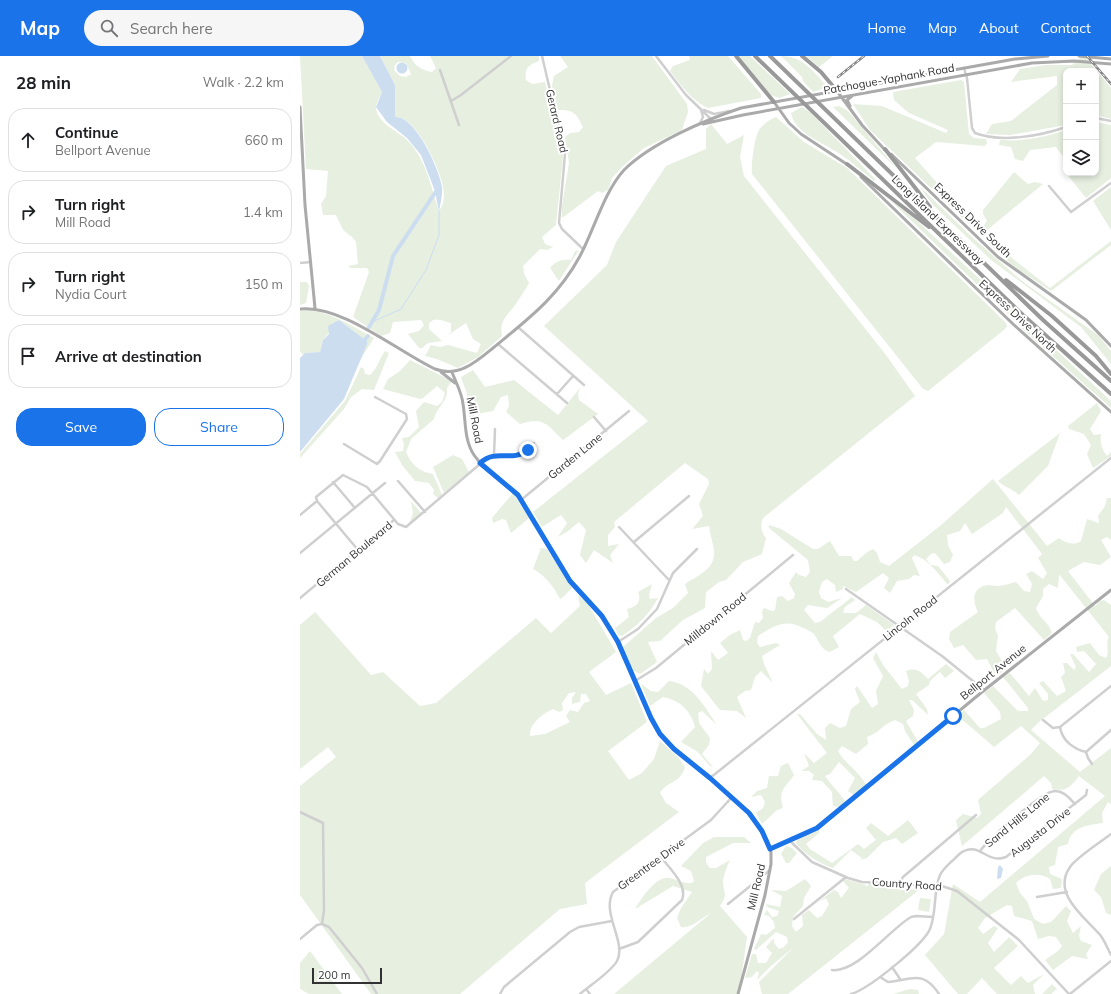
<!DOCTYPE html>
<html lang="en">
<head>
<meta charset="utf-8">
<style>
  body { margin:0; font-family:Mulish,sans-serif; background:#f6f6f6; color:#202124 }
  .controls { position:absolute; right:12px; top:12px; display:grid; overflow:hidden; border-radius:8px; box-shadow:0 2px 6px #0003 }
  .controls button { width:36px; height:36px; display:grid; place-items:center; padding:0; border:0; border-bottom:1px solid #e0e0e0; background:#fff; color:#202124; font:20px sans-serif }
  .scale { position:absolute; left:12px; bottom:10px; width:70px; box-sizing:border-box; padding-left:4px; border:2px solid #323232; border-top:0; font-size:11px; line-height:14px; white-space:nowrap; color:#323232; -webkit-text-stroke:3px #fff; paint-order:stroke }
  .stop { position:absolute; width:12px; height:12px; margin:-9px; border:3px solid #1a73e8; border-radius:50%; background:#fff }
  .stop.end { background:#1a73e8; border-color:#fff; box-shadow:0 1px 4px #0008 }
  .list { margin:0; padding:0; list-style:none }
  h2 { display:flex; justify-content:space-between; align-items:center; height:52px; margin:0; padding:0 16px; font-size:17px }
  h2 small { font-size:13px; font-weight:400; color:#757577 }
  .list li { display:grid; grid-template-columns:26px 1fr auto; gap:12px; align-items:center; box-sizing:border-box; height:64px; margin:0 8px 8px; padding:0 8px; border:1px solid #e0e0e0; border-radius:16px }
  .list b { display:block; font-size:15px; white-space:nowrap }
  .list p { margin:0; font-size:13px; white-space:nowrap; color:#757577 }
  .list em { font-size:13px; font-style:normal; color:#757577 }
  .actions { display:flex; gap:8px; padding:12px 16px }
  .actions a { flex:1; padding:9px 0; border:1px solid #1a73e8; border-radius:16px; text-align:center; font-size:14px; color:#1a73e8 }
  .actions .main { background:#1a73e8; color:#fff }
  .icon { flex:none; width:22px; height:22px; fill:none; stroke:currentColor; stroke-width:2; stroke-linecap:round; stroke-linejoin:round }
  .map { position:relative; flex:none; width:811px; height:938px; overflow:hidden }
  header { display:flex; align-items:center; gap:24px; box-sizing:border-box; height:56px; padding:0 20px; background:#1a73e8; color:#fff }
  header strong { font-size:19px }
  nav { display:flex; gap:22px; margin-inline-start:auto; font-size:14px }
  .search { width:280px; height:36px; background:#f6f6f6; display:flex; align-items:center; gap:10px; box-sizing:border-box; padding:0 14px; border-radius:22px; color:#757577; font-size:15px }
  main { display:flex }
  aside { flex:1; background:#fff }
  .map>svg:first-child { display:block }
</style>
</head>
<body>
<header>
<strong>Map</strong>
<div class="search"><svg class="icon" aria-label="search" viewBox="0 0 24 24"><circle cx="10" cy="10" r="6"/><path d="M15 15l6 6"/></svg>Search here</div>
<nav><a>Home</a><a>Map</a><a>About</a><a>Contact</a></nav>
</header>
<main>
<aside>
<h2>28 min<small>Walk · 2.2 km</small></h2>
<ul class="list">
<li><svg class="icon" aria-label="ahead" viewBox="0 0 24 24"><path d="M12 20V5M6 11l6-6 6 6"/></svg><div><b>Continue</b><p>Bellport Avenue</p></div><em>660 m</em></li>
<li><svg class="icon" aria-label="right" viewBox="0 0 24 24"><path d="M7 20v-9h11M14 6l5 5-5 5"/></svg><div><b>Turn right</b><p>Mill Road</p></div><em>1.4 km</em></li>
<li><svg class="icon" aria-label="right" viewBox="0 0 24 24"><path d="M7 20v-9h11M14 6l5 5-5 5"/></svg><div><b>Turn right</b><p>Nydia Court</p></div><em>150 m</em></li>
<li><svg class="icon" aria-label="arrive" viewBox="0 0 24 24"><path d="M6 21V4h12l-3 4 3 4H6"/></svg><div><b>Arrive at destination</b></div></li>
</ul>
<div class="actions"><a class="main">Save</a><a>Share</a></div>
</aside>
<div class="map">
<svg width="811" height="938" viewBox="0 0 811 938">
  <rect width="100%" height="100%" fill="#fff"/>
  <path fill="#e6efe0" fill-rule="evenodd" d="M0,0H62L82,36C80,40 75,49 76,53C79,68 96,74 106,83C126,102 131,131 139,155C144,149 145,139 143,131C141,114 115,58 95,61V29L80,0H110C115,10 121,14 132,16L136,12L130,0H239V5C229,9 224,12 226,24L232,28L245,26L263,101L256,169L242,181L245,188L253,191L247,194L240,193L223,210L224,218L229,227C225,234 220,242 215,249C207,260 199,265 202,280L178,301L158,312L137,303L125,300L131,289L140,291L148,289L177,297L181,288L173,283L166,267L148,279L151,276V267C142,265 136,260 129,267V273L142,285L128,287L122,292H119L108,278L119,275L124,269L121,264L93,266L90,277L81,280L53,261L69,216L67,212H50L48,210L58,208L56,186L52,181L43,174L36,159H23L21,148L26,140L28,115L6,113ZM98,6L106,7L111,18L106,21L100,20L94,14L95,9Z
    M260,0H352L387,48L388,56L382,74L344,92L323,110L312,122L308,134L302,137L298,135L262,162V150L269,107L265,81L270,77L279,76L283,71C276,57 274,54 258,54L252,30L254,20L268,11Z
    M389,0H428L461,38V42L408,52C392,45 381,29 370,15L373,10L390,4Z
    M438,0H450L490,38L479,42L471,39Z
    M481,0C502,0 512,14 525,28L522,33L513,36L503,25L502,21Z
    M506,0H533L519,11Z
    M782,0H789L787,3L811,32V63L796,59V15H766V69L710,79L686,78L692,68L711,65L757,29V20L711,26L720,13L746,9H772Z
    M661,24L664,26L669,78L674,82L686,83L687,88L684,90L636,86L615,102L638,128L673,161L677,168L674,173L570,74L553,48L582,50L646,77L648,74L609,57L594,44L593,36Z
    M539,50L548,55L597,113L533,51Z
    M502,51L511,57L576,124L574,125C563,116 552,106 540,98C524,87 494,77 491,57Z
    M476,61L504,86L547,112L705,266L707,270L705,273L628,335L623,333L452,118C451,108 454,83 459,74C463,68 469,64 476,61Z
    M796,66L811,69V122L786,142L766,117H796Z
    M411,68L427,88L444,79L440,101L444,120L586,299L615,340L463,462C460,469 461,476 466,482L462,498L443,506L426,524L419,526L406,536L405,552L383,564L360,585L348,586L357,606L340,618L332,614L323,591L356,562L373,552L388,537L385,528C397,520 416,513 414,495C413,487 410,478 409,470L392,473L403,460L399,448L409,428L408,423L385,407L314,466L315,471L308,479V490L319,488L310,499L313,507L294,494L286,507L280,499L286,474L279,466L268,475L258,481L267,467L261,459L242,471L233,456L348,365L244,270L307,209L316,186L366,110L406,93V73Z
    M766,74V117L764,102L756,91L730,94L723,105L715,103L711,91L699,89L700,84C722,86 746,81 766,74Z
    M714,116L728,128L735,126L743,128L681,179L678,178L687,165L683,158V154Z
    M619,130L673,182L722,225L798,279L811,295V308L781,271L691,204L633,149Z
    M811,131V174L793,145Z
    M589,143L613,161L811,345V352L728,278Z
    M695,182L701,186L712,202L750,232L811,185V189L751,235L713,210L689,188V185Z
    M279,194L259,225L250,212C256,205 262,203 271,204L275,195Z
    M0,226H7L9,230L6,247L0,249Z
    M8,254C33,257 52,270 74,282L60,304L68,286L39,264L23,284L20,296L5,297L3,299L0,295V255Z
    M85,295L89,297L74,334L62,333L51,341L44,353L0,402V398L45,345L61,311L64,313L65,318L70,319C78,312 79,303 85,295Z
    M110,304L152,325L147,332C149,345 136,351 134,363L111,383L106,396C112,409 118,415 133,418L142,439L138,442L133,438L134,434L129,427L115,425L102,409L95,396L103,395L104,388L102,382L109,381L119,371L116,355L124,346L137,350L142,346L145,337L137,330L123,342L120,343L83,333L88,323L100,315Z
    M173,314L185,331L214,324L258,359L280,332L278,338L279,344L298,358L263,384C247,369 244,360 220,368L206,356L209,350L208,339L201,341L193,355L176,358L169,364L167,338L161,321Z
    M797,347L801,355L790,373L794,379L801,378C800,387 801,392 807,400L811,396V400L793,412L787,398L791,389L784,378L769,373L768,370Z
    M760,377L748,410L719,439C712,432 705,432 698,425Z
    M153,399L162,403L169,416L144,437L133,411Z
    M693,423L747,490L759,482C765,487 774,490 781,485L787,463L799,467L798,460L805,450L807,442H811V484L807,481L801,484L811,501L800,509L784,506L768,515L795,550L800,545L804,544L811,549V610L739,666L731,674L780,716L811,692V748L808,746L802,757L803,767C789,769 771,770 768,788L758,791L755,809L749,811L750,818L762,823L761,832L753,833L750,823C739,816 725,818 716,827L720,837L727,845L734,863L743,868L751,866L766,850L771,855L767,865L773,877L781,870L779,880L781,885L792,889L786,898L788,903L772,900L753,914L745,904L758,895L762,890L756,881L749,880L738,883L732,865L714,860L712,850L707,849L685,862L678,872L683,878L694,870L698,872L688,887L694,896L709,881L718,890L694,912L711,929L721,920L728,927L744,918L733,929L735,938H697L682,922L667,938H658L625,899L644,878L653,828L680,846L805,740L779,720C770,731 767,736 752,733L751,727L744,720L662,790L656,764L663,758L677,762L681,758L678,744L731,698L740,687L721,670L694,691L658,660L664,654L680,672H684L701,663L700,656L684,637L693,630L718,655H728V652L703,621L710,617L729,640L735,632L743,645L748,644V638L739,627L743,625L757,640L766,635L761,621L765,617L763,607H767L774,614L776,611L770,598H773L789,616L796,608L784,595L777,596L776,591L790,587L799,599L806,602C810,596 805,588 809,581L759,518L758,532L749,528L743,533V540L736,552C739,563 749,566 752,577L744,584L715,552L696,566L695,572L698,580L696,595L706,612L696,621L687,603L676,604L663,589L654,592L649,583L650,576L678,556C672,545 672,531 688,529C691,529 694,530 697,530C704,530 710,527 716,526L724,535L730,536L732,528L726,518L732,515L743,523L747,517L738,502L742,498L706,451L703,457L672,478L665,467L660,475L647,479L648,489L653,499L650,506L644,508L636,498L632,497L626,503L631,509L638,510L650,525L648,529C639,518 628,503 614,499L612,502L620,520L614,519L609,523L597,525L590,537L584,532L589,522L583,517L556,536L543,530V533L536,536L535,529L527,523L522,526L519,536L521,542L528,546L542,542L527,552L508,549L504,554L515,567L520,566L552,541L555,544L545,551L543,557H556L566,549L594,569L586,575L577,566L560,558L533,580L539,591L530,596C521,594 519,585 514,578C511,576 507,573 503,572C486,562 473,570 458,580L457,587L460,591L476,587L480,589L462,600L464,608L473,627L461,615L455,621L451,634L445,635L437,641L446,662L437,655L420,654L401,630L404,613L408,618L412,613L411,595L418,604L428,597L420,587L430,579L440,574L443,584L446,585L450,582L455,566L459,567L463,562L462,556L464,552L472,555L475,554L477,541L482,540L488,545L494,542L495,538L489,527L496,516L499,519L506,521L510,516L508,504L469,472V469L481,473L513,493H518L530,485L539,500H551L554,505H557L566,497L573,493L577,497L580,506L589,510L640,470Z
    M213,437L229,462L211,477L206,464L202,463L193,467L192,462Z
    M111,445L121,457L109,468L113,457Z
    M241,492L247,493L272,532L263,541L260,543C253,530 246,520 233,513Z
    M352,528L349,539L350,543L358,542C349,559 338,569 322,580L318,579L315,572L329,561L327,553C337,551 342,545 338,536Z
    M278,539L288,548L316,596L289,616L306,639L331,627L347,666L308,695L329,724L342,717L354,703L360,685L378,701L385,711C380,728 368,724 360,737L366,747L379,756L285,827L287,848L260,853L160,938H71L0,839V730L36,701L28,691L0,713V569L15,556L71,619L83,616L120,650L136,647L236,562L251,577L280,550ZM276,636L272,642V648L280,646L281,638H286L290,645L284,647L278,656L270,654L266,660L270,666L245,678L230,680C229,667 243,658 253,653L259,656L263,654L262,647L269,637Z
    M576,596L583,609L602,633L608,630L609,625L606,615C617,611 621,616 628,623L646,608L654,615L645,622L640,616L630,625L629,629L616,638L627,653L628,659L612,644H609L614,654L613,660L606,665L618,686L614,689L605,675L603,668L595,664C583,668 579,677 567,681L568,688L556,698L542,690L538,695C545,708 559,715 566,729L554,739L548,735L555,722L539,706L530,718L525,720C531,729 539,736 545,745L540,751L533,750L532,736L522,725L512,724L514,719L509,715H501L509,710L504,697L514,707L527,697L497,658H500L517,678L526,684L525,672L530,667L540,672L546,670L551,653L560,646L555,633L557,630L572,652L578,648L576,635L583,620L573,602Z
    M369,625C393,628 404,650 417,669L402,655L398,657L399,667L410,682L409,689L402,698L413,711L410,710L398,696L381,686L395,671C391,655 380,644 363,641L350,650L341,628L351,635L358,636Z
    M488,707L494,719C484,733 478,734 483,752L477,754L462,768L456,757L463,752L465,746L461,739L451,741L457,735L467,732L469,720H478L481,710Z
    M608,764L618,777L602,788L596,782L583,786L567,802L560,804L562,802L551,794L533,812C519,807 505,799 496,787L497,784L518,774L520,776L506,788L510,793L532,807L558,788L564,793L576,784L566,772L571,767L588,780Z
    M414,781H444L451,787H433L406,801V807L410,812H416L430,804C427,810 424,818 423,825C423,838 429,836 420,850L447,881L439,938H314L411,857C402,861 392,873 381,871L377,862L381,852L392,836L373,830L335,853C341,843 356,819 370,822C378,824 384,828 392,827L394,825L391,815L381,810L403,787Z
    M486,790L492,792L497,797L489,807H486L481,798Z
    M811,810V859L806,857L801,841L794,834L801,818Z
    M505,823L511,830L504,842L503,850L493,861L492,870L496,876L503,870L502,859L509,854L517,862L522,860L529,848L526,842L518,846L534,834L538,836L541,842L549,832L543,825L545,823L566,829V831L569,828L604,830L599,835L604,833L619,834L488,938H462L459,926L494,891L471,910L457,924L459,917L457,915L452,921L445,922L452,898H456L458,907H466L472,897L466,891L474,882V887L479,893L484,891L488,886L487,881L476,876L456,894L454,893L461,878L466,879L475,872L474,866L469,860L464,859L467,854L472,861L477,860L479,855L467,851L466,848L480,851L482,840L471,834L486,835Z
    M620,842L631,843L629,856L618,854Z
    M10,895L42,938H9L0,933V907Z
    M752,928L757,933L751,938H742Z
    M610,933L618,934L619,938H593Z"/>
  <path fill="#ccddf0" d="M62,0H80L95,29V61C115,59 140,114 142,131C143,139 140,148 139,156L135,135L121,99L107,82L87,66L76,51L82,36Z
    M96.5 12a5.5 5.5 0 1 1 11 0a5.5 5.5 0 1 1-11 0Z
    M39,264L68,286L44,343L0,396V302L5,297L20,296L23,284L29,278L28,270Z
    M700,809L703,813L701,822L697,823L698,811Z"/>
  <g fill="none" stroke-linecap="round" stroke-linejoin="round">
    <path stroke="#ccddf0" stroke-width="1" d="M72,266L101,253L126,214L139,179V155"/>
    <path stroke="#ccddf0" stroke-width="4" d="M69,271L79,254L93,200L137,134
      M61,288L68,280"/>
    <path stroke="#cfcfcf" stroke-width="2.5" d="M242,0L265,98L259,167L262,173L283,193
      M356,0L386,39L413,65
      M664,12L667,22L672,72L675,77C701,87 740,80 766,71
      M140,14L159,69
      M151,45L161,39L211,0
      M404,54L414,58L430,55
      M796,62L811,65
      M400,67L403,61L401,54
      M749,130L771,156L811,127
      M0,207L11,206
      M219,272L284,329
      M198,288L267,347
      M257,338L273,320
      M294,361L306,375
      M44,388L77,408L80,405L107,363L106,358L75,341
      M194,399L195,373
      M98,425L125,456
      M33,426L55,452
      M221,444L329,355
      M17,445L58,494
      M0,459L17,445L16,441L43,419L67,431L98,468L106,471L187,402C207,392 210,412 234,387
      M319,471L369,524
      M334,486L389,440
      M0,497L85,427
      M546,533L642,600L684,634
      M0,542L94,464
      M318,586L338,573L357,553L373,517L397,493
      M335,625L356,612L493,499
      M743,664L753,672L760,671L811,630
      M760,671C762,685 774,693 786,696
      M792,708L788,702L786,696L811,674
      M410,722L811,402
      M0,756L23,767L24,854L22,868
      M811,778C801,786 777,801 770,811C751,838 786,862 801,880C805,886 808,893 811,899
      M489,784L512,806L548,822L562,826L642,830L657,835L719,884L769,938
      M680,795C689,783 742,735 755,735C764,735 769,742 775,748
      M600,826L603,821L676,759
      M737,841L767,836
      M428,848L470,814
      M494,863L546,821
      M22,868L29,871L62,912L77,938
      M0,883L17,869L22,868
      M319,893L338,886L382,844C388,829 370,813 361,801
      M592,911L600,923
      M532,914C557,917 590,873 611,861L616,860L633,861
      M580,921L588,926C611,924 623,913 639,938
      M286,933L290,938
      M200,938L204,931L270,876L279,871L312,865
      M280,938C289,930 311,916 317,905C327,886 301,858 313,836L411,764L432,741
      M551,938C569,933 623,889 630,873C637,856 633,835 640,819C643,813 648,809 652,805C656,802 659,797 664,795C680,787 687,808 706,801L786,739L787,734
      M770,938L811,905"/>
    <path stroke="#aaa" stroke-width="3" d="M779,0L811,3
      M537,35L562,69L585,94
      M474,46L489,67L501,78L548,109
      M550,50L547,44L552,40
      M0,51L5,149L15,252
      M403,68L443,59L732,7L774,5L811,8
      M591,98L698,201L786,264L811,290
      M561,121L713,268L811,356
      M0,253C41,248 97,295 135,313C158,322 176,306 193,292C228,263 258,241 280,200C294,174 304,136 324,114C351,87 405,64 441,52L715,3L748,0
      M141,316L155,327
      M152,316C156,327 162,337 163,348C166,366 164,384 174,399C186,417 208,427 221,444L270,525L296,553L315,582L351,662L360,678L374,693L410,722L449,757L466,783L471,796V808L465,839L438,938
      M470,793L508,777L520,770L682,636L811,534"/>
    <path stroke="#999" stroke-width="4" d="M436,0L474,46
      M455,0L723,259L811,338
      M470,0L743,264L811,325
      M502,0L521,16L537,35
      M585,93L630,151
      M547,108L629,171
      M706,224L752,260L796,300L811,318"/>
    <g stroke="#878787" stroke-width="2.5">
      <path id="rail" d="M787,0L811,28
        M538,21L564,0"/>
    </g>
    <use href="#rail" stroke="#fff" stroke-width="1" stroke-dasharray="3" stroke-linecap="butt"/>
  </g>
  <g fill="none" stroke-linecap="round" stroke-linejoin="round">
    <path stroke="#1a73e8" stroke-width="5" d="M228,394C211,407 197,392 180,407L218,439L270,525L302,560L318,586L351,662L360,678L374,693L410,722L449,757L462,775L470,793L517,772L653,660"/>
  </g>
  <g text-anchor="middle" stroke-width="4" stroke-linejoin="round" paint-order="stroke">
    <g font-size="11" fill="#323232" stroke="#fff">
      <text transform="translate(589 23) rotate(-10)" y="4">Patchogue-Yaphank Road</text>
      <text transform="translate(257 65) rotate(77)" y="4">Gerard Road</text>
      <text transform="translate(638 164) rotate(44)" y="4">Long Island Expressway</text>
      <text transform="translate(673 164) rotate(44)" y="4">Express Drive South</text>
      <text transform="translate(718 260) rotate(43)" y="4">Express Drive North</text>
      <text transform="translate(175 364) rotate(79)" y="4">Mill Road</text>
      <text transform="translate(275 400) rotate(-39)" y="4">Garden Lane</text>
      <text transform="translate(54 498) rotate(-40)" y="4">German Boulevard</text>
      <text transform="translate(610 562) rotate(-38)" y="4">Lincoln Road</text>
      <text transform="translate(415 563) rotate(-39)" y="4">Milldown Road</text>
      <text transform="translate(693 616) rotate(-39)" y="4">Bellport Avenue</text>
      <text transform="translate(717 764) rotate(-39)" y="4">Sand Hills Lane</text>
      <text transform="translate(740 776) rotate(-38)" y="4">Augusta Drive</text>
      <text transform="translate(351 808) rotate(-36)" y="4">Greentree Drive</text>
      <text transform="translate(607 828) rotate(4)" y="4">Country Road</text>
      <text transform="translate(456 831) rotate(-77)" y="4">Mill Road</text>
    </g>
  </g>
</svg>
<div class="controls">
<button>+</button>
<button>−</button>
<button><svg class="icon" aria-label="layers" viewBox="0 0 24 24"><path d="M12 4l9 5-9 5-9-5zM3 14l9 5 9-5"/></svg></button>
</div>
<div class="scale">200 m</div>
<div class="stop" style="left:653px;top:660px"></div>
<div class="stop end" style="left:228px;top:394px"></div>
</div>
</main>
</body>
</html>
